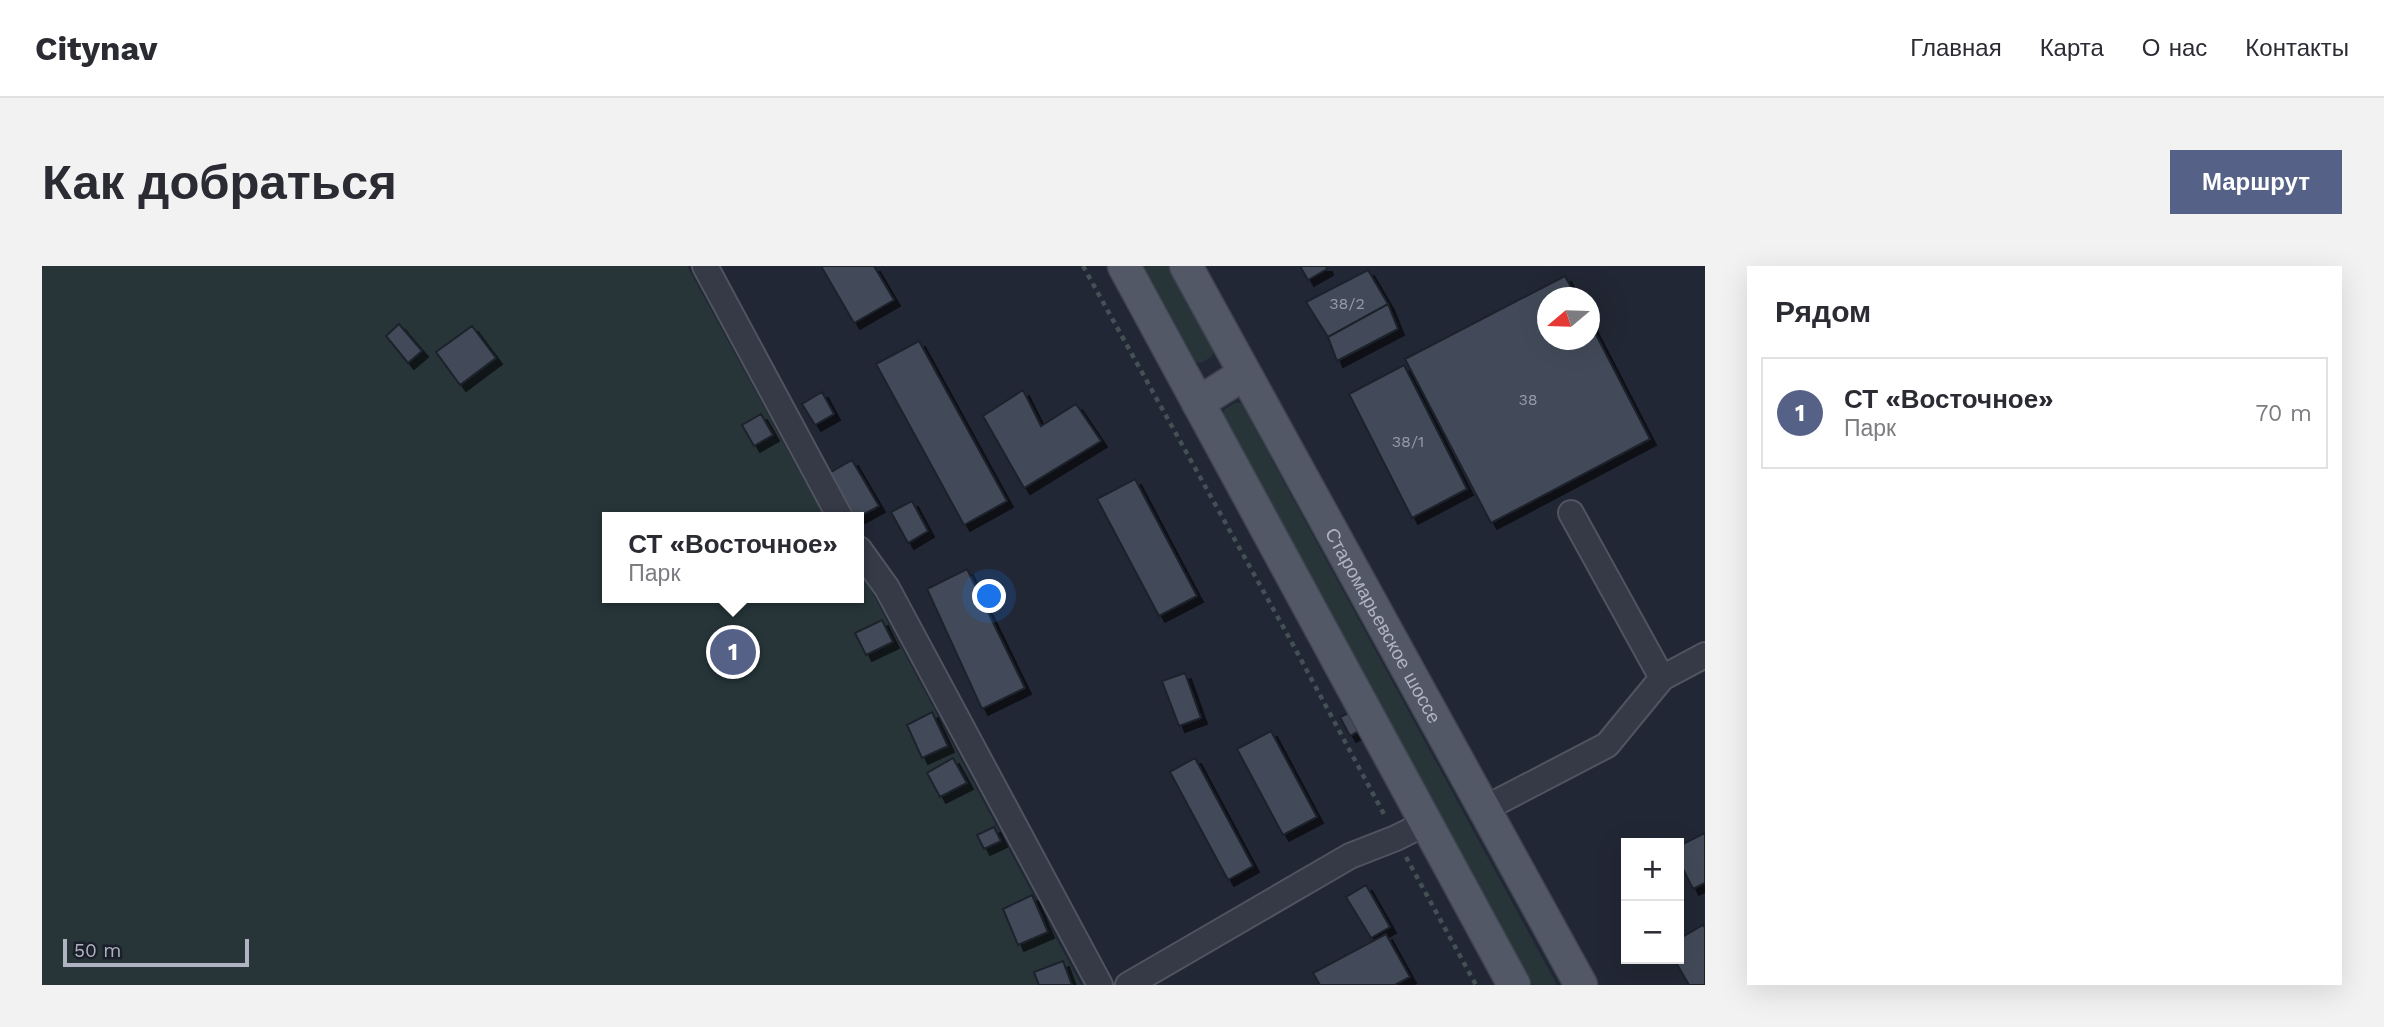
<!DOCTYPE html>
<html lang="ru">
<head>
<meta charset="utf-8">
<style>
  body { margin:0; font-family:"Work Sans",sans-serif; background:#f2f2f3; color:#2b2b33 }
  .controls { position:absolute; right:21px; bottom:21px; display:grid; overflow:hidden; border-radius:0px; box-shadow:0 7px 28px #0002 }
  .controls button { width:63px; height:63px; display:grid; place-items:center; padding:0; border:0; border-bottom:2px solid #e1e1e2; background:#fff; color:#2b2b33; font:35px sans-serif }
  .compass { position:absolute; left:1495px; top:21px; width:63px; height:63px; border-radius:50%; background:#fff; box-shadow:0 7px 28px #0002; rotate:251deg }
  .scale { position:absolute; left:21px; bottom:18px; width:186px; box-sizing:border-box; padding-left:7px; border:4px solid #b0b4c2; border-top:0; font-size:19px; line-height:24px; white-space:nowrap; color:#b0b4c2; -webkit-text-stroke:5px #1b1f2a; paint-order:stroke }
  .you { position:absolute; left:948px; top:331px; width:24px; height:24px; margin:-18px; border:5px solid #fff; border-radius:50%; background:#1a73e8; box-shadow:0 0 0 10px #1a73e833 }
  .badge { display:grid; place-items:center; width:46px; height:46px; border-radius:50%; background:#566187; color:#fff; font-size:23px; font-weight:700 }
  .pin { position:absolute; translate:-50% -50%; border:4px solid #fff; box-shadow:0 2px 7px #0006 }
  .popup { position:absolute; left:560px; top:246px; width:262px; height:91px; box-sizing:border-box; display:grid; place-content:center; border-radius:0px; background:#fff; filter:drop-shadow(0 2px 5px #0005); font-size:23px; white-space:nowrap; color:#7c7c81 }
  .popup b { font-size:26px; color:#2b2b33 }
  .popup::after { content:''; position:absolute; left:50%; top:100%; margin-left:-14px; border:14px solid transparent; border-top-color:#fff }
  .list { margin:0; padding:0; list-style:none }
  h2 { display:flex; justify-content:space-between; align-items:center; height:91px; margin:0; padding:0 28px; font-size:30px }
  h2 small { font-size:23px; font-weight:400; color:#7c7c81 }
  .list li { display:grid; grid-template-columns:46px 1fr auto; gap:21px; align-items:center; box-sizing:border-box; height:112px; margin:0 14px 14px; padding:0 14px; border:2px solid #e1e1e2; border-radius:0px }
  .list b { display:block; font-size:26px; white-space:nowrap }
  .list p { margin:0; font-size:23px; white-space:nowrap; color:#7c7c81 }
  .list em { font-size:23px; font-style:normal; color:#7c7c81 }
  .map { position:relative; flex:none; width:1663px; height:719px; overflow:hidden; border-radius:0px }
  header { display:flex; align-items:center; gap:42px; box-sizing:border-box; height:98px; padding:0 35px; background:#fff; border-bottom:2px solid #e1e1e2 }
  header strong { font-size:33px }
  nav { display:flex; gap:38px; margin-inline-start:auto; font-size:24px }
  .intro { display:flex; align-items:center; justify-content:space-between; box-sizing:border-box; height:168px; padding:0 42px }
  h1 { margin:0; font-size:49px }
  .button { padding:18px 32px; border-radius:0px; background:#566187; color:#fff; font-size:24px; font-weight:700 }
  main { display:flex; gap:42px; padding:0 42px }
  aside { flex:1; background:#fff; border-radius:0px; box-shadow:0 7px 28px #0002 }
  .map>svg:first-child { display:block }
</style>
</head>
<body>
<header>
<strong>Citynav</strong>
<nav><a>Главная</a><a>Карта</a><a>О нас</a><a>Контакты</a></nav>
</header>
<div class="intro"><h1>Как добраться</h1><a class="button">Маршрут</a></div>
<main>
<div class="map">
<svg width="1663" height="719" viewBox="0 0 1663 719">
  <defs>
    <filter id="shadow"><feDropShadow dx="6" dy="6" stdDeviation="0" flood-color="#0009"/></filter>
  </defs>
  <rect width="100%" height="100%" fill="#222735"/>
  <path fill="#273539" d="M0,0H645L782,251H565V332H817V302L1039,719H0Z
    M1102,0H1126L1172,86L1169,91L1159,97L1154,96Z
    M1193,137H1199L1515,719H1491L1180,148L1183,143Z"/>
  <path fill="#434a59" stroke="#1d212c" stroke-width="2" filter="url(#shadow)" d="M779,0H832L852,34L812,57Z
    M1258,0H1284L1285,3L1266,14Z
    M1326,4L1346,38L1286,71L1264,36Z
    M1523,10L1535,32H1506V74H1548V57L1608,173L1449,257L1363,93Z
    M1346,38L1356,63L1295,95L1286,71Z
    M357,58L380,85L366,97L344,70Z
    M430,60L454,92L418,119L394,86Z
    M877,75L965,235L922,259L834,98Z
    M1362,99L1425,223L1370,252L1307,128Z
    M981,124L999,160L1034,138L1059,175L982,222L941,150Z
    M780,126L792,148L773,159L760,138Z
    M719,148L731,169L712,180L700,159Z
    M810,194L837,240L817,251H807L784,209Z
    M1093,213L1155,330L1117,350L1055,233Z
    M870,235L886,265L866,277L849,246Z
    M925,303L983,422L940,443L885,323Z
    M840,354L851,376L824,389L813,367Z
    M1143,407L1159,452L1137,460L1120,415Z
    M890,446L906,480L880,492L865,459Z
    M1309,446L1319,464L1308,470L1298,451Z
    M1229,465L1275,551L1241,569L1195,483Z
    M911,492L925,517L898,531L885,507Z
    M1153,492L1211,600L1186,614L1128,506Z
    M952,561L959,575L942,583L935,569Z
    M1663,567V617L1651,623L1637,595V580Z
    M1324,619L1348,661L1329,672L1304,631Z
    M990,629L1006,666L976,679L961,643Z
    M1661,659L1663,662V719H1647L1632,693H1637V673Z
    M1344,668L1368,711L1353,719H1278L1271,707Z
    M1021,695L1030,719H997L992,706Z"/>
  <g fill="none" stroke-linecap="round" stroke-linejoin="round">
    <g stroke="#505460" stroke-width="28">
      <path id="minor" d="M663,0L798,251
        M1529,247L1620,412
        M817,283L845,322L1058,719
        M1442,543L1565,479L1620,412L1663,389
        M1086,719L1308,590L1354,572L1384,557"/>
    </g>
    <g stroke="#3f434f" stroke-width="35">
      <g id="major">
        <path d="M1082,0L1472,719"/>
        <path id="s1" d="M1144,0L1539,719"/>
        <path d="M1156,137L1202,108"/>
      </g>
    </g>
    <path stroke="#435155" stroke-width="4.5" stroke-dasharray="5 5" stroke-linecap="butt" d="M1041,0L1249,375L1344,552
      M1364,591L1434,719"/>
    <use href="#minor" stroke="#353a46" stroke-width="24"/>
    <use href="#major" stroke="#535866" stroke-width="32"/>
  </g>
  <g text-anchor="middle" stroke-width="6" stroke-linejoin="round" paint-order="stroke">
    <g font-size="16" fill="#959aa8">
      <text x="1305" y="43">38/2</text>
      <text x="1486" y="139">38</text>
      <text x="1366" y="181">38/1</text>
    </g>
    <g font-size="19" fill="#b0b4c2" stroke="#1b1f2a">
      <text dy="7" stroke="none"><textPath href="#s1" startOffset="410">Старомарьевское шоссе</textPath></text>
    </g>
  </g>
</svg>
<div class="controls">
<button>+</button>
<button>−</button>
</div>
<svg class="compass" viewBox="-18 -18 36 36"><path d="M0-13l5 13h-10z" fill="#e53935"/><path d="M0 13l5-13h-10z" fill="#7c7c81"/></svg>
<div class="scale">50 m</div>
<div class="you"></div>
<div class="pin badge" style="left:691px;top:386px">1</div>
<div class="popup"><b>СТ «Восточное»</b>Парк</div>
</div>
<aside>
<h2>Рядом<small></small></h2>
<ul class="list">
<li><span class="badge">1</span><div><b>СТ «Восточное»</b><p>Парк</p></div><em>70 m</em></li>
</ul>
</aside>
</main>
</body>
</html>
